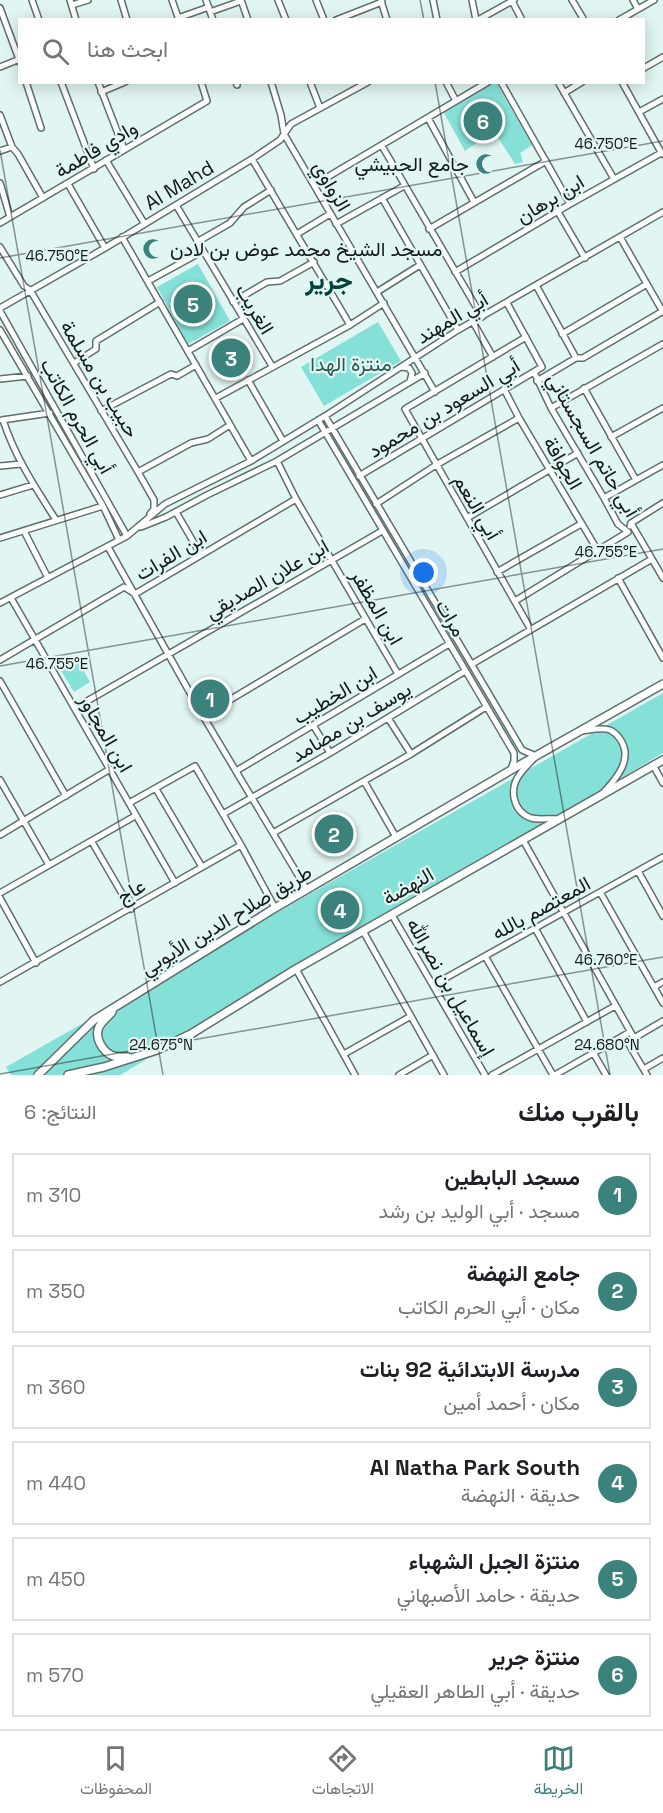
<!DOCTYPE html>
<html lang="ar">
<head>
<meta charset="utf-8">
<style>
  body { margin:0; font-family:"Space Grotesk",Vazirmatn,sans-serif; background:#f2f2f2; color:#202124; direction:rtl }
  .you { position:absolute; left:424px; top:573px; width:21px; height:21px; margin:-15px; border:4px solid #fff; border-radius:50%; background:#1a73e8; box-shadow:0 0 0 9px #1a73e833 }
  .badge { display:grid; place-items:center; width:39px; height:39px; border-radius:50%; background:#3b827c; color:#fff; font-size:20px; font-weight:700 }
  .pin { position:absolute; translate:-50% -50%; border:3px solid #fff; box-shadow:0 2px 6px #0006 }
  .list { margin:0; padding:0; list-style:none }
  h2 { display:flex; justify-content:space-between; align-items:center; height:78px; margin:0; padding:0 24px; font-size:26px }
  h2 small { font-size:20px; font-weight:400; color:#757577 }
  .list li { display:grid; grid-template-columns:39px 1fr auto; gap:18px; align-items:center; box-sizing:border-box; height:84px; margin:0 12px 12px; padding:0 12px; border:2px solid #e0e0e0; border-radius:0px }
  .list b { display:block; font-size:22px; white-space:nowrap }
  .list p { margin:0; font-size:20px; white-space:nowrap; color:#757577 }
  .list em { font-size:20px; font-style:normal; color:#757577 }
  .icon { flex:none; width:33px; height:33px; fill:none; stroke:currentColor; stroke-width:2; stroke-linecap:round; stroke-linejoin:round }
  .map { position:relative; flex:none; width:663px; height:1075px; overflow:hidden; direction:ltr }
  .search { position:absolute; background:#fff; box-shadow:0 3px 15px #0003; left:18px; right:18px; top:18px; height:66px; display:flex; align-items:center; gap:15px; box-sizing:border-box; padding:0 21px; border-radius:0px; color:#757577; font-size:22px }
  .sheet { height:654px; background:#fff }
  nav { display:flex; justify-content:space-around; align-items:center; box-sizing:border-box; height:84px; border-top:2px solid #e0e0e0; background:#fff; font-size:16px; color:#757577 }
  nav a { display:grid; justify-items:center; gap:3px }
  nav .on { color:#3b827c }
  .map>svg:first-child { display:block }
</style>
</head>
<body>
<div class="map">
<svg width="663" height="1075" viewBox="0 0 663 1075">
  <rect width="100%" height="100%" fill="#e1f5f2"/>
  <path fill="#85e1d8" d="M492,83L497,84L532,145L520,153L523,162L515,164L494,131L465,151L443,111Z
    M198,264L230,321L188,344L157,287Z
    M378,322L401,361L324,406L301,367Z
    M77,659L90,682L74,692L60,669Z
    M663,693V753L120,1075H11L6,1067Z"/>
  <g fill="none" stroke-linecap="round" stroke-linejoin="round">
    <g stroke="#5e6f6d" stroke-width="8">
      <path id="minor" d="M32,0L39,20
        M70,0L76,20
        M121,0L127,20
        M172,0L179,20
        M206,0L213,20
        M241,0L248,20
        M278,0L286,20
        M316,0L324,20
        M433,0L437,20
        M472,0L476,20
        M572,0L584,20
        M633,0L638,9
        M381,1L387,20
        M512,1L522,20
        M72,5L88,0
        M0,8L20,62
        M210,12L241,1
        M178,18L209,7
        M336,20L382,2
        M478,20L514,0
        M619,20L654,0
        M0,67L20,59
        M644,68L663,57
        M26,82L41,128
        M61,82L94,169
        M98,82L124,149
        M236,82L237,85
        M271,82L281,115L284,134L435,392
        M310,82L320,108
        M446,82L456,101
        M501,82L570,204
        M558,82L614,179
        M622,82L662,154
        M101,92L125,82
        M564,93L582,82
        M639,112L663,99
        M0,115L12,147L18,154L43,198
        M428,118L474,202
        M382,146L482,317
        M0,151L12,147
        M252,159L350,325
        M106,160L144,223
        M0,183L10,217
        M68,184L105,248
        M314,185L488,82
        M382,198L458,330
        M176,205L272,366
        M558,212L585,258
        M0,223L207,101L201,82
        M336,224L404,186
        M429,229L546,161
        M297,234L330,214
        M122,237L251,461
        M620,237L663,312
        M197,242L230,223L244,207L271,190
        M0,247L24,286L30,290L138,472L154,500V509L150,514
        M455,272L570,204L661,153
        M148,281L203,251
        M537,287L576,358
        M377,292L420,265
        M233,302L267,282L280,281L314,262
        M0,308L105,248L252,159L280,140L291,124L368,82
        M0,311L127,536
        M473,322L493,357
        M0,330L103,506L119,540
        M562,334L647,284
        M526,337L405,409L531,630
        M188,351L243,319
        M74,363L96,349V341L160,302
        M401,367L409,368L412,373L410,382
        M0,379L28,376
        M248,380L283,441
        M537,381L576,358H583L663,311
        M584,388L636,480
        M504,389L519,418L598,551
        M216,398L350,325L384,303
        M551,408L663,344
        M101,411L171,374L177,376L196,365
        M325,416L522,750L536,756C531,762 524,768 520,774C509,788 512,811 531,818C539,820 550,818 559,819
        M2,420L50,413
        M3,420C15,457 35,487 56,520
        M318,420L514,753V761L511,769
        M611,437L663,408
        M277,461L296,499L398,674
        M0,466L21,464
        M138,472L191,443L208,439L230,425
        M359,476L542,367L507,303
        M0,495L33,485
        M604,498L663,465
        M376,504L436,465L519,418
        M176,512L201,555
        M467,518L578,453
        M631,523L663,578
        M630,526L631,523L663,503
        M141,527L166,517L207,495L277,461L425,373
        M24,531L48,578
        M0,538L103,506
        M108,547L203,716L307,890
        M497,572L581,524
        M618,578L663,658
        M11,598L175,883
        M515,601L628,532L618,524L604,498L551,408L534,372
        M0,603L127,536L165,504L251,461L325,416L458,330L663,212
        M0,660L124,587L135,594L296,499
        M472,664L652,559
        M0,681L66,796
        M75,708L382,531
        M203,716L365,619
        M388,718L411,754
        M313,725L330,753
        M582,731C591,730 601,727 610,730C614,732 618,736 620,739C634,759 616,779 603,793
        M653,765L663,783
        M236,771L449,644
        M0,780L49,865
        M364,781L396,837
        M156,789L202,867
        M129,803L195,766L241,845L275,908
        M223,814L330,753L465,671
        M273,833L411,754L486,707
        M0,835L110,769
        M523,840L634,1038L663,1021
        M92,842L131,909
        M638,871L663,916
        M600,892L663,1003
        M0,893L135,816
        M0,898L36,963
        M392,915L485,1075
        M535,928L587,1022
        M363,931L444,1075
        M485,956L553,1075
        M296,969L355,1075
        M0,982L241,845
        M433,985L663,857
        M654,987L663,982
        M624,1036L647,1075
        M344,1054L411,1016
        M594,1054L606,1075
        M644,1069L663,1058
        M399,1075L433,1055
        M492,1075L615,1006
        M555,1075L630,1032"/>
    </g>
    <g stroke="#5e6f6d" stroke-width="10">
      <path id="major" d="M112,1012C108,1017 101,1022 99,1027C94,1038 103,1052 113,1056C118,1057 123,1057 128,1057
        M38,1075L94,1020L275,908L511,770L663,684
        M68,1075L104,1067L157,1050L191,1034L296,969L663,760"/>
    </g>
    <use href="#minor" stroke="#fff" stroke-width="5"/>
    <use href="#major" stroke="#fff" stroke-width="7"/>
  </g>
  <path fill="none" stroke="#141b1a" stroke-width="1.5" stroke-opacity="0.45" d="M420,0L424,20M435,82L610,1075M0,150L163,1075M0,258L663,141M0,666L663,549M0,1074L663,957"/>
  <defs>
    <g id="mosque-bare" transform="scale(1.62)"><path d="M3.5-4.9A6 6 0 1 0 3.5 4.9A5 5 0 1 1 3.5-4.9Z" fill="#3b827c" stroke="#e1f5f2" stroke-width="2.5" paint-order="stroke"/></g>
  </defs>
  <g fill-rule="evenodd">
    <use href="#mosque-bare" x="486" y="164"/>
    <use href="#mosque-bare" x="153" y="249"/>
  </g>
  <g text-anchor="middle" stroke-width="4.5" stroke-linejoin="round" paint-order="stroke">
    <g font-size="20" fill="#141b1a" stroke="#e1f5f2">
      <text transform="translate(96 149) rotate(-31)" y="7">وادي فاطمة</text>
      <text transform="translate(179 185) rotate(-31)" y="7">Al Mahd</text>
      <text transform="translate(332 186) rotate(60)" y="7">الزواوي</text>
      <text transform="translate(550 199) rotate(-31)" y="7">ابن برهان</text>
      <text transform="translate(255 309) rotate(59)" y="7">الغريب</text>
      <text transform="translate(452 318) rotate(-31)" y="7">أبي المهند</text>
      <text transform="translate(100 379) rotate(59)" y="7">حبيب بن مسلمة</text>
      <text transform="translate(444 408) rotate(-31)" y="7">أبي السعود بن محمود</text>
      <text transform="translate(77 416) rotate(61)" y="7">أبي الحرم الكاتب</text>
      <text transform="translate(593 445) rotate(60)" y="7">أبي حاتم السجستاني</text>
      <text transform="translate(563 463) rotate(60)" y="7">الجوافة</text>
      <text transform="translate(477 507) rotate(60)" y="7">أبي النعم</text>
      <text transform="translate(171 555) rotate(-31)" y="7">ابن الفرات</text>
      <text transform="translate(267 579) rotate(-30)" y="7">ابن علان الصديقي</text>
      <text transform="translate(377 607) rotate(60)" y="7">ابن المظفر</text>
      <text transform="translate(451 618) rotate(59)" y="7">مرات</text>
      <text transform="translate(335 695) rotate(-31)" y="7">ابن الخطيب</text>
      <text transform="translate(351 722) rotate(-31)" y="7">يوسف بن مصامد</text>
      <text transform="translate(106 733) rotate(60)" y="7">ابن المجاور</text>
      <text transform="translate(408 886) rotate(-30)" y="7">النهضة</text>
      <text transform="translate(131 891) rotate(-30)" y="7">عاج</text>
      <text transform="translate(541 908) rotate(-29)" y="7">المعتصم بالله</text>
      <text transform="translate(226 920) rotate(-31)" y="7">طريق صلاح الدين الأيوبي</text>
      <text transform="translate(451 987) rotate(60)" y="7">إسماعيل بن نصرالله</text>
    </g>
    <g font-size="20" fill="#141b1a" stroke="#e1f5f2" text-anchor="end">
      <text x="469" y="171">جامع الحبيشي</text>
      <text x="170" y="256" text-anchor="start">مسجد الشيخ محمد عوض بن لادن</text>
    </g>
    <g font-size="20" fill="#295753" stroke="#e1f5f2">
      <text x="351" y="371">منتزة الهدا</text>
    </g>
    <g font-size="26" font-weight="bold" fill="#00433e" stroke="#e1f5f2">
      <text x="329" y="289">جرير</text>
    </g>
  </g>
  <g font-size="15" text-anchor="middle" fill="#141b1a" stroke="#e1f5f2" stroke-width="4.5" stroke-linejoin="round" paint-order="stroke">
    <text x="606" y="149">46.750°E</text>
    <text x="57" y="261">46.750°E</text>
    <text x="606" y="557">46.755°E</text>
    <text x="57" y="669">46.755°E</text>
    <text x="606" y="965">46.760°E</text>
    <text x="161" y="1050">24.675°N</text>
    <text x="607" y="1050">24.680°N</text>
  </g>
</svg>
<div class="you"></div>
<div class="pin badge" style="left:210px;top:699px">1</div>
<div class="pin badge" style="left:334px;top:834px">2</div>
<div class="pin badge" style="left:231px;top:358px">3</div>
<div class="pin badge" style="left:340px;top:910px">4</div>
<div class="pin badge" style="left:193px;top:304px">5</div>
<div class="pin badge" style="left:483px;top:121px">6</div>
<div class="search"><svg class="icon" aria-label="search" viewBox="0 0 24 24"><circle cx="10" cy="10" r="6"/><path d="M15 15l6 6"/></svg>ابحث هنا</div>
</div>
<section class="sheet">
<h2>بالقرب منك<small>النتائج: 6</small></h2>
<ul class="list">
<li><span class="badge">1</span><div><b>مسجد البابطين</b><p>مسجد · أبي الوليد بن رشد</p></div><em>310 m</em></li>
<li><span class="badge">2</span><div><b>جامع النهضة</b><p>مكان · أبي الحرم الكاتب</p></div><em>350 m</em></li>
<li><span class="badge">3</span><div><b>مدرسة الابتدائية 92 بنات</b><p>مكان · أحمد أمين</p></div><em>360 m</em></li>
<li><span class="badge">4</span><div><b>Al Natha Park South</b><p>حديقة · النهضة</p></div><em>440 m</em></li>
<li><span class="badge">5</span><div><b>منتزة الجبل الشهباء</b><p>حديقة · حامد الأصبهاني</p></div><em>450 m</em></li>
<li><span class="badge">6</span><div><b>منتزة جرير</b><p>حديقة · أبي الطاهر العقيلي</p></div><em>570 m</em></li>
</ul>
</section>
<nav>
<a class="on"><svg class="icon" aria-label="map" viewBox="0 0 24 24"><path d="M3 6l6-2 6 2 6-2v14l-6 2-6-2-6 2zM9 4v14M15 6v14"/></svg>الخريطة</a>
<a><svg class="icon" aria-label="directions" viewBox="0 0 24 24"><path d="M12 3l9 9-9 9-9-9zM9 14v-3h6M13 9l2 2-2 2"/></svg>الاتجاهات</a>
<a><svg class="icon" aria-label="saved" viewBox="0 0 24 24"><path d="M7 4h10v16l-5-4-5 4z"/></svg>المحفوظات</a>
</nav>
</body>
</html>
